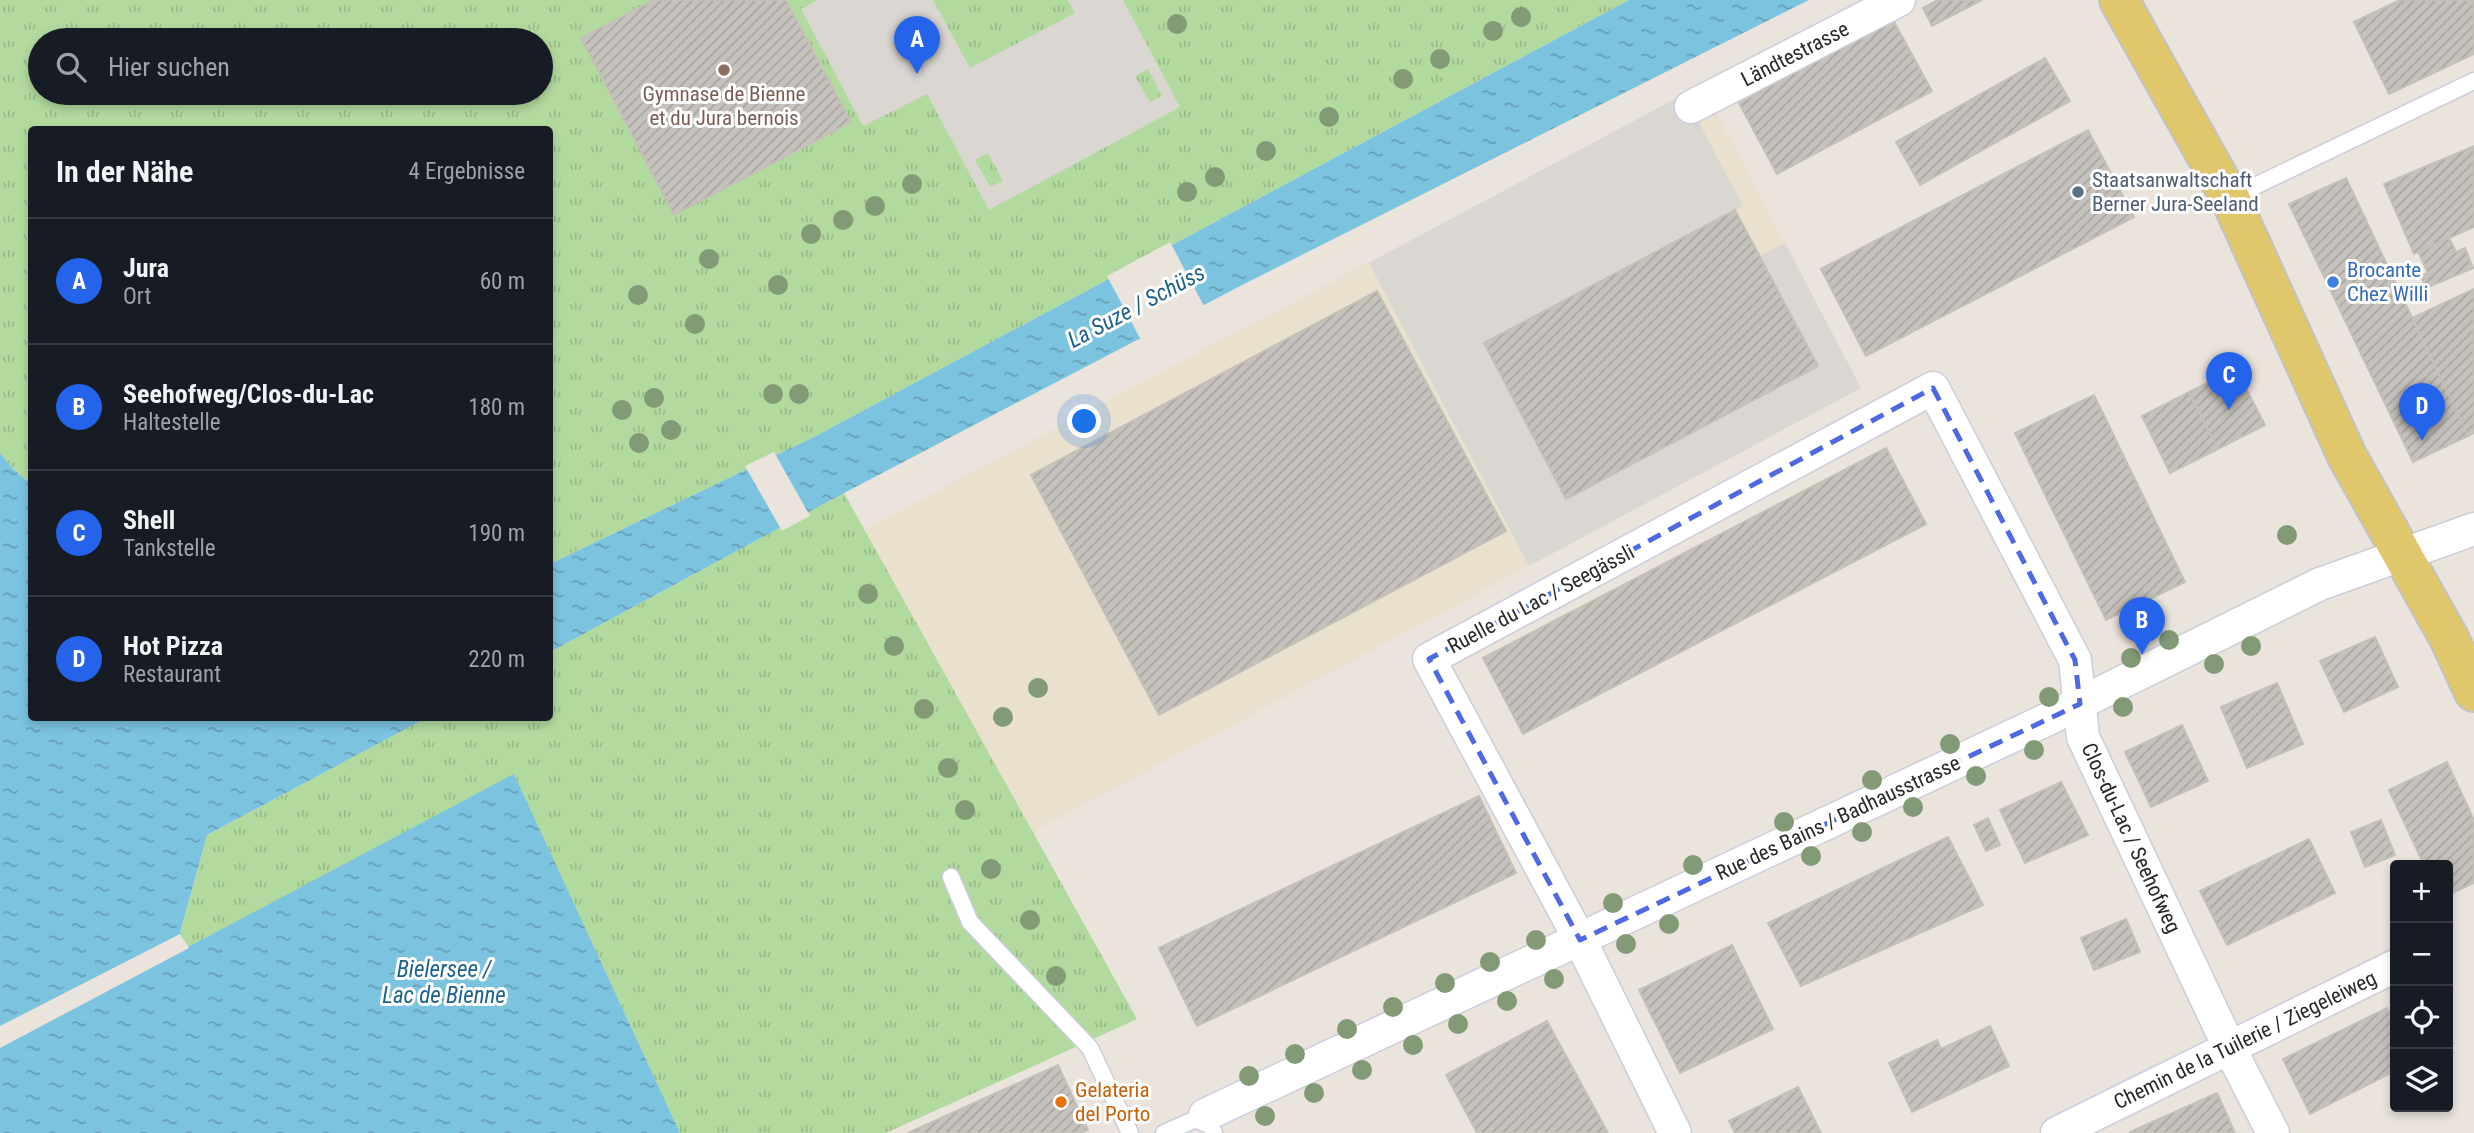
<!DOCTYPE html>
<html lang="de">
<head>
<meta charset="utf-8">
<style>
  body { margin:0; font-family:"Roboto Condensed",sans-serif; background:#242831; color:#f1f3f6 }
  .controls { position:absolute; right:21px; bottom:21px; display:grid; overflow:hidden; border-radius:7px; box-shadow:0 4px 10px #0003 }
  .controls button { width:63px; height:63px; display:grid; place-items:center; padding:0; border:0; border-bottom:2px solid #363941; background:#171b24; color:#f1f3f6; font:35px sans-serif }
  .you { position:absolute; left:1085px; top:422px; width:24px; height:24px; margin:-18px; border:5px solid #fff; border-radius:50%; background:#1a73e8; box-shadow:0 0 0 10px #1a73e833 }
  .badge { display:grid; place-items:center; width:46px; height:46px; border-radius:50%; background:#2563eb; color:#fff; font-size:23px; font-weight:700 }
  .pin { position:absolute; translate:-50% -58px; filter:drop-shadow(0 2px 4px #0008) }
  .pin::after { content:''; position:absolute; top:37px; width:24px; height:21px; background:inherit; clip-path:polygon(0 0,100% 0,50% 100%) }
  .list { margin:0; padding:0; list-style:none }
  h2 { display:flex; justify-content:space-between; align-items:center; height:91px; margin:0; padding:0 28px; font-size:30px }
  h2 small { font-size:23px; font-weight:400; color:#9ea1a6 }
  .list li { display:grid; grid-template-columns:46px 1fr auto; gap:21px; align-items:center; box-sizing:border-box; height:126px; padding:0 28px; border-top:2px solid #363941 }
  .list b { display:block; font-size:26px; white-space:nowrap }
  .list p { margin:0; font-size:23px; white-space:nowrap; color:#9ea1a6 }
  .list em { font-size:23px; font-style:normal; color:#9ea1a6 }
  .icon { flex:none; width:38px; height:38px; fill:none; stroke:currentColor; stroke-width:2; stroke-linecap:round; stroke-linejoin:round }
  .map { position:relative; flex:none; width:2474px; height:1133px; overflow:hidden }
  .search { position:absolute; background:#171b24; box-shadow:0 4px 10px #0003; left:28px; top:28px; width:525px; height:77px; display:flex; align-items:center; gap:18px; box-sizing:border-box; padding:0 24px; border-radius:38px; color:#9ea1a6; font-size:26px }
  .panel { position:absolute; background:#171b24; box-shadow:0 4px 10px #0003; left:28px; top:126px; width:525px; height:595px; border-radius:7px }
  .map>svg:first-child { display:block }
</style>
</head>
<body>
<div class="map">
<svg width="2474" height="1133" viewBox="0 0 2474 1133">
  <defs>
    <pattern id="park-tufts" width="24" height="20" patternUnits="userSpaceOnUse" patternTransform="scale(1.75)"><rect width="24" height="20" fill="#b2da9f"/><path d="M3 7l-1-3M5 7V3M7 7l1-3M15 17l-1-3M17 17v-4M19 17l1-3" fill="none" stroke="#99bb89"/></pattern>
    <pattern id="water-ripples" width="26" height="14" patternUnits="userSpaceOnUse" patternTransform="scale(1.75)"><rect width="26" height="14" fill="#7cc3e0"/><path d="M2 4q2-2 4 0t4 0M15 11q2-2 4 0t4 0" fill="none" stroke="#669eb6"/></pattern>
    <pattern id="building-hatch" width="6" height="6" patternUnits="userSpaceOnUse" patternTransform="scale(1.75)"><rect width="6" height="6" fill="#c5c1bc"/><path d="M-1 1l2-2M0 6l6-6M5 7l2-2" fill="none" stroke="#a9a6a2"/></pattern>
  </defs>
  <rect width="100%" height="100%" fill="#eae4dd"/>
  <path fill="#e9e1ce" d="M1702,85L1861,388L1033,832L864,530Z"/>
  <path fill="url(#park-tufts)" fill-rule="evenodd" d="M0,0H1629L814,437L550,564V130H32L31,484L13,469L0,453ZM40,40H541V93H40Z
    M844,493L1137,1019L886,1133H680L514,775L189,948L180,934L207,835L426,718H550V652Z"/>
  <path fill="#dad7d3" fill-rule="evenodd" d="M818,0H933L970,68L1075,13L1068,0H1123L1180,107L989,210L927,94L863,126L801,9ZM1148,69L1162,96L1150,102L1135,76ZM988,153L1003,181L990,187L975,160Z
    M1684,94L1743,206L1484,344L1566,499L1817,366L1760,256L1785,243L1861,388L1529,566L1369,263Z"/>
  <path fill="url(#water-ripples)" d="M1629,0H1809L1246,283L844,493L550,652V564L814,437Z
    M0,453L13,469L31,484L32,718H426L207,835L180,933L188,947L514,774L680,1133H0Z"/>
  <path fill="#eae4dd" d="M1170,242L1205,308L1142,342L1107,276Z
    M774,452L810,516L782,531L745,466Z
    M180,934L189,948L0,1048V1026Z"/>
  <path fill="url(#building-hatch)" stroke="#c5c0b7" stroke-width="2" d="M654,0H786L851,122L674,215L581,38Z
    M1938,0H1982L1932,26L1923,8Z
    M2400,0H2474V54L2389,94L2354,22Z
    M1893,20L1932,91L1777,174L1739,103Z
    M2045,58L2070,101L1920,185L1896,142Z
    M2088,130L2134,217L1866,356L1821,269Z
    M2474,146V227L2414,254L2384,184Z
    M2346,178L2468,436L2413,462L2289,204Z
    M1735,210L1818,366L1566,499L1484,343Z
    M2449,238L2456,252L2465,248L2473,268L2426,288L2421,276L2428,273L2418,251Z
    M2474,289V433L2468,436L2412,318Z
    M1377,291L1506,531L1159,715L1031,475Z
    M2236,369L2265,425L2218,449L2189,392Z
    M2189,392L2218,449L2170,473L2142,416Z
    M2094,395L2185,582L2106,620L2015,433Z
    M1886,448L1926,524L1523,734L1483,658Z
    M2375,637L2398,687L2344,712L2320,661Z
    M2277,683L2303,744L2247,768L2221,707Z
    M2182,725L2208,781L2151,807L2125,752Z
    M2447,762L2474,820V883L2448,895V865H2424L2389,790Z
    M2061,782L2088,835L2025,863L2000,810Z
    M1479,796L1516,873L1197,1026L1159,948Z
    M1988,818L2000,845L1986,851L1974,825Z
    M2381,820L2395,855L2365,867L2351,832Z
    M1948,837L1983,905L1801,986L1768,923Z
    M2309,839L2335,893L2227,945L2200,891Z
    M2126,919L2140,952L2094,970L2081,938Z
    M1732,945L1773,1029L1680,1073L1639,990Z
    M2387,1008L2395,1025V1071L2310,1114L2283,1059Z
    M1547,1021L1608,1133H1477L1446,1075Z
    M1990,1026L2009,1066L1912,1112L1889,1063L1937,1040L1941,1049Z
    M1058,1065L1088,1130L1081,1133H908Z
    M1798,1087L1821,1133H1735L1729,1121Z
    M2217,1093L2235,1133H2130V1132Z"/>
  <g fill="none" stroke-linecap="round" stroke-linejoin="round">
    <g stroke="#cbcdd9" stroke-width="19">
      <path id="lane" d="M2230,198L2474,81
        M951,877L970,922L1090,1048L1130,1133
        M1164,1133L1205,1115L1214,1133"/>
    </g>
    <g stroke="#cbcdd9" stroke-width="35">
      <path id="street" d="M1691,107L1899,0
        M1205,1115L2042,722L2320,584L2474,529
        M1675,1133L1580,940L1429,659L1933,388L2075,660L2083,737L2230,1049L2273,1133
        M2057,1133L2395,966"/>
    </g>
    <g stroke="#c3c3c3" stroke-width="42">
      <path id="primary" d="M2119,0L2230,198L2347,456L2449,638L2474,692"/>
    </g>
    <use href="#lane" stroke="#fff" stroke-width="16"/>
    <use href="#street" stroke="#fff" stroke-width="32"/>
    <use href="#primary" stroke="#e0c76c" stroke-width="38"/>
  </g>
  <g fill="#829a76">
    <circle cx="1521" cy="17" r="10"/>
    <circle cx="1177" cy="24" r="10"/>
    <circle cx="1493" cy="31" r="10"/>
    <circle cx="1440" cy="59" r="10"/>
    <circle cx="1403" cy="79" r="10"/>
    <circle cx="1329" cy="117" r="10"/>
    <circle cx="1266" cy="151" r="10"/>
    <circle cx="1215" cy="177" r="10"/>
    <circle cx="912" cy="184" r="10"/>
    <circle cx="1187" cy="192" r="10"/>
    <circle cx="875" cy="206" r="10"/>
    <circle cx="843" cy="220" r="10"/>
    <circle cx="811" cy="234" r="10"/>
    <circle cx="709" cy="259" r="10"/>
    <circle cx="778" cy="285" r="10"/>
    <circle cx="638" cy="295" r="10"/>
    <circle cx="695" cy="324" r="10"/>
    <circle cx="773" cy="394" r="10"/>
    <circle cx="799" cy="394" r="10"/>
    <circle cx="654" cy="398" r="10"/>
    <circle cx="622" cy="410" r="10"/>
    <circle cx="671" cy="430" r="10"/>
    <circle cx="639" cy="443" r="10"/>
    <circle cx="2287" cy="535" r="10"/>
    <circle cx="868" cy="594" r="10"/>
    <circle cx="2169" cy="640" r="10"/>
    <circle cx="894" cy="646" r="10"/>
    <circle cx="2251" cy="646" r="10"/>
    <circle cx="2131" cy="658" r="10"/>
    <circle cx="2214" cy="664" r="10"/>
    <circle cx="1038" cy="688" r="10"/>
    <circle cx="2049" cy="697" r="10"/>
    <circle cx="2123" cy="707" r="10"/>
    <circle cx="924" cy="709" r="10"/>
    <circle cx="1003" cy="717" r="10"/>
    <circle cx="1950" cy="744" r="10"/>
    <circle cx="2034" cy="750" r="10"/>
    <circle cx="948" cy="768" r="10"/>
    <circle cx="1976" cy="776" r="10"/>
    <circle cx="1872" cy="780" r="10"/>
    <circle cx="1913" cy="807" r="10"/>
    <circle cx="965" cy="810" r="10"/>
    <circle cx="1784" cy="822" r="10"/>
    <circle cx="1862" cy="832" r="10"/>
    <circle cx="1811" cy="856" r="10"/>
    <circle cx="1693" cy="865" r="10"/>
    <circle cx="991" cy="869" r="10"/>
    <circle cx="1613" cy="903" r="10"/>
    <circle cx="1030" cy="920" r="10"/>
    <circle cx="1669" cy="924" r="10"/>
    <circle cx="1536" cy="940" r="10"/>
    <circle cx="1626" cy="944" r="10"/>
    <circle cx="1490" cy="962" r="10"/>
    <circle cx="1056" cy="976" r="10"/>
    <circle cx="1554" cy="979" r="10"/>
    <circle cx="1445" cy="983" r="10"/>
    <circle cx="1507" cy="1001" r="10"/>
    <circle cx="1393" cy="1007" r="10"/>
    <circle cx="1458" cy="1024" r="10"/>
    <circle cx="1347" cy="1029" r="10"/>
    <circle cx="1413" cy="1045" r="10"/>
    <circle cx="1295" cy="1054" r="10"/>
    <circle cx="1362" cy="1070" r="10"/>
    <circle cx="1249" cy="1076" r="10"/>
    <circle cx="1314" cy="1093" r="10"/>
    <circle cx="1265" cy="1116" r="10"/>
  </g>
  <path fill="none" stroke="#4f68e4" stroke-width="5" stroke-dasharray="14 9" stroke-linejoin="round" d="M1933,388L2075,660L2080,704L1580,940L1429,659Z"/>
  <circle fill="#8d6e63" stroke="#fff" stroke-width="2.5" cx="724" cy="70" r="7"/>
  <circle fill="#5c6f8a" stroke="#fff" stroke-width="2.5" cx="2078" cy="192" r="7"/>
  <circle fill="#3f7fe0" stroke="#fff" stroke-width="2.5" cx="2333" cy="282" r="7"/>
  <circle fill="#e8710a" stroke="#fff" stroke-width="2.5" cx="1061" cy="1102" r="7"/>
  <g text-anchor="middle" stroke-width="6" stroke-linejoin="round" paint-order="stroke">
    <g font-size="21" fill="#292929" stroke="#fff">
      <text transform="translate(1795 54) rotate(-27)" y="7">Ländtestrasse</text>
      <text transform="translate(1541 599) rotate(-28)" y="7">Ruelle du Lac / Seegässli</text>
      <text transform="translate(1838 818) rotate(-25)" y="7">Rue des Bains / Badhausstrasse</text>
      <text transform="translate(2131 838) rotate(65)" y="7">Clos-du-Lac / Seehofweg</text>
      <text transform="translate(2245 1040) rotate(-26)" y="7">Chemin de la Tuilerie / Ziegeleiweg</text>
    </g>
    <g font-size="21" fill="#785e54" stroke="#fff">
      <text x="724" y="101">Gymnase de Bienne<tspan x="724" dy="24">et du Jura bernois</tspan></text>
    </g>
    <g font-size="21" fill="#4e5e75" stroke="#fff" text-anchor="start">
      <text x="2092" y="187">Staatsanwaltschaft<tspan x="2092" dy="24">Berner Jura-Seeland</tspan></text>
    </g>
    <g font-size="21" fill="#366cbe" stroke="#fff" text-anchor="start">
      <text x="2347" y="277">Brocante<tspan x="2347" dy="24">Chez Willi</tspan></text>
    </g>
    <g font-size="21" fill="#c56008" stroke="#fff" text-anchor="start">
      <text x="1075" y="1097">Gelateria<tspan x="1075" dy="24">del Porto</tspan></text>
    </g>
    <g font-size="23" font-style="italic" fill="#1d6289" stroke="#fff">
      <text transform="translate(1136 306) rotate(-28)" y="8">La Suze / Schüss</text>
      <text x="444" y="977">Bielersee /<tspan x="444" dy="26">Lac de Bienne</tspan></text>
    </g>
  </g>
</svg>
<div class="controls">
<button>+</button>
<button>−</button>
<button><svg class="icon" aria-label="locate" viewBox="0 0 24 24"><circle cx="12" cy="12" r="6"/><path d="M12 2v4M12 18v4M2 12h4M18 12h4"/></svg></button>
<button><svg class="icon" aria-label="layers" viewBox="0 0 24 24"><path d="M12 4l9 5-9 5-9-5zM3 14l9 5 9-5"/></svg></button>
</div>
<div class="you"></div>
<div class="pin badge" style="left:917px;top:74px">A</div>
<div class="pin badge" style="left:2142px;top:655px">B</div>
<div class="pin badge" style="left:2229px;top:410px">C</div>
<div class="pin badge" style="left:2422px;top:441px">D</div>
<div class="search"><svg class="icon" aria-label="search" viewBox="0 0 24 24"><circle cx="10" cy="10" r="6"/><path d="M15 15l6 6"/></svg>Hier suchen</div>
<section class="panel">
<h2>In der Nähe<small>4 Ergebnisse</small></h2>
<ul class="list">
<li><span class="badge">A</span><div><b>Jura</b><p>Ort</p></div><em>60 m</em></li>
<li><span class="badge">B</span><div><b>Seehofweg/Clos-du-Lac</b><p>Haltestelle</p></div><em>180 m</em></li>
<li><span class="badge">C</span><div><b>Shell</b><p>Tankstelle</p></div><em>190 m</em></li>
<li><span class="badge">D</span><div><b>Hot Pizza</b><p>Restaurant</p></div><em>220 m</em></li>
</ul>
</section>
</div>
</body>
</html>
